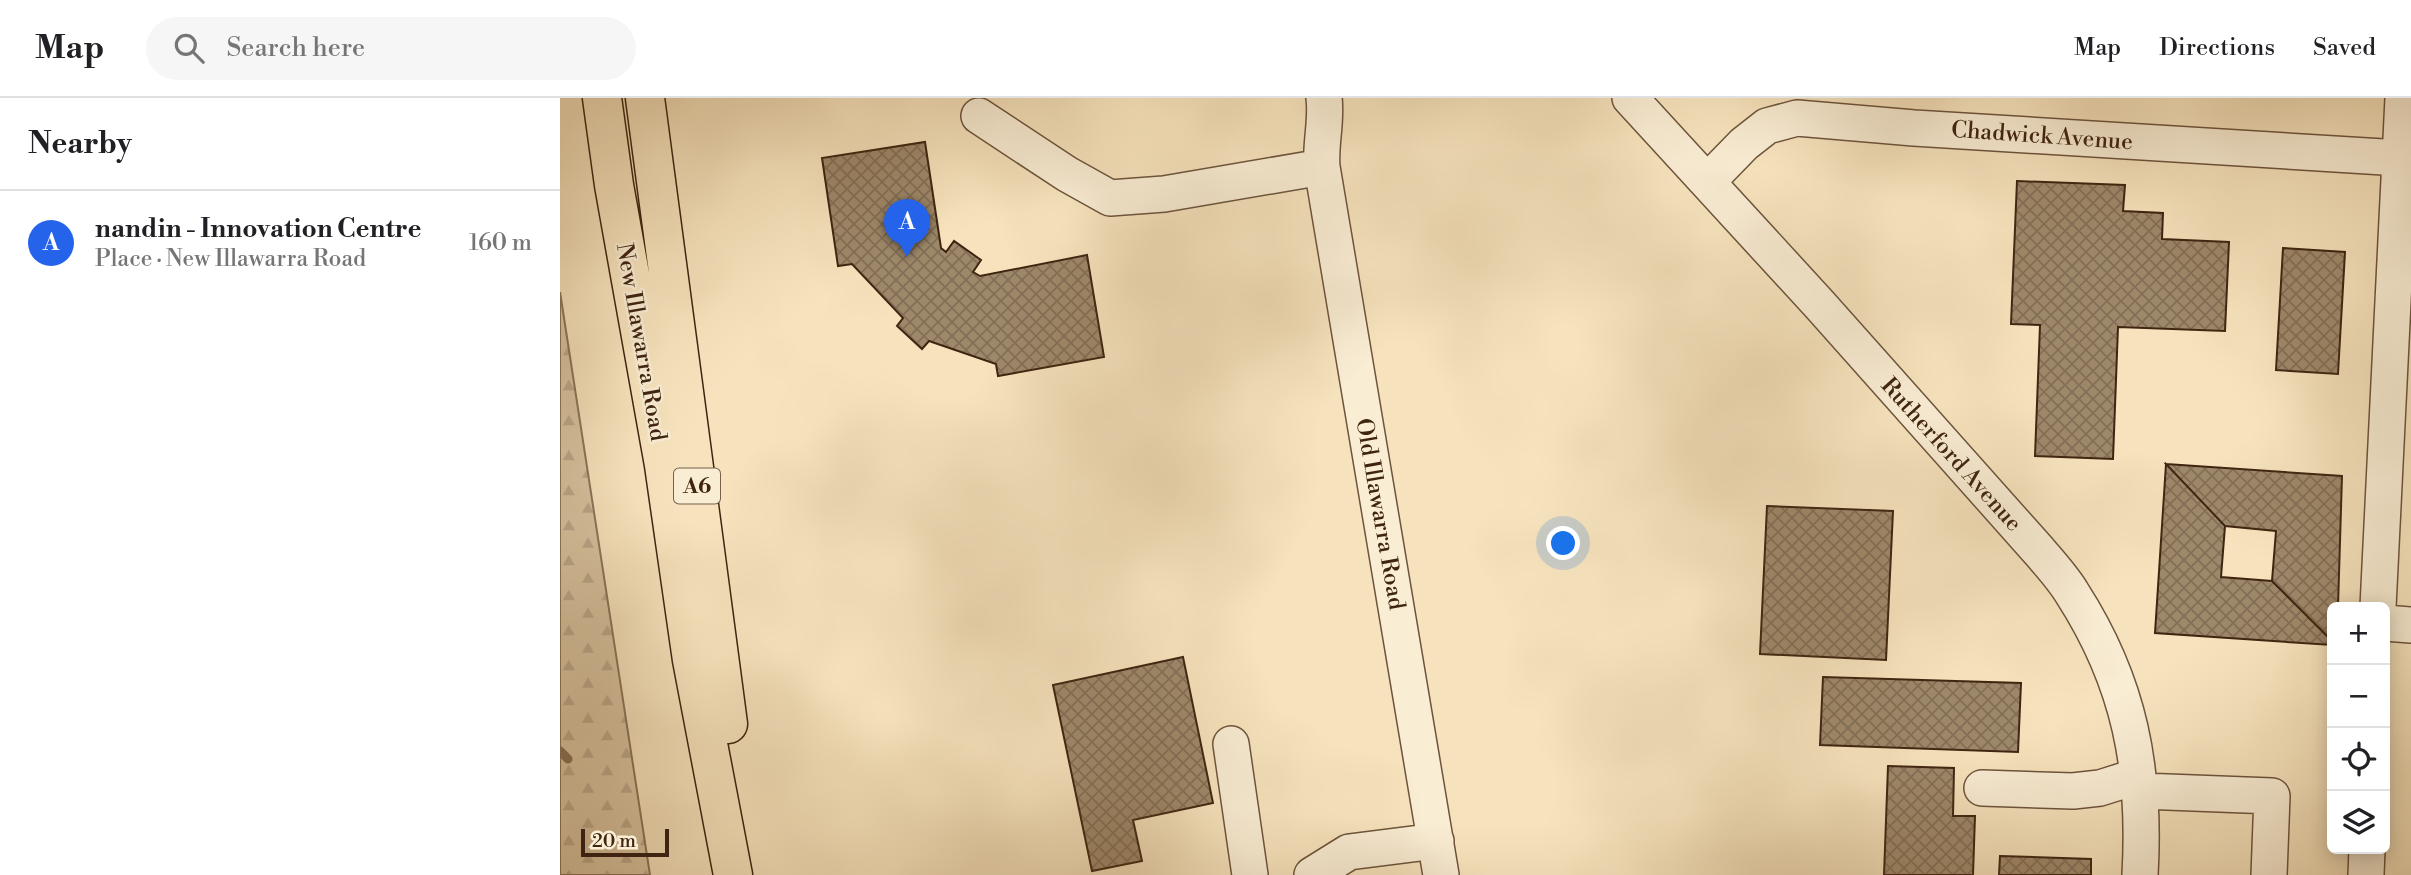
<!DOCTYPE html>
<html lang="en">
<head>
<meta charset="utf-8">
<style>
  body { margin:0; font-family:"Libre Bodoni",serif; background:#f6f6f6; color:#202124 }
  .controls { position:absolute; right:21px; bottom:21px; display:grid; overflow:hidden; border-radius:10px; box-shadow:0 4px 18px #0003 }
  .controls button { width:63px; height:63px; display:grid; place-items:center; padding:0; border:0; border-bottom:2px solid #e0e0e0; background:#fff; color:#202124; font:35px sans-serif }
  .scale { position:absolute; left:21px; bottom:18px; width:88px; box-sizing:border-box; padding-left:7px; border:4px solid #3f2511; border-top:0; font-size:19px; line-height:24px; white-space:nowrap; color:#3f2511; -webkit-text-stroke:5px #f9edd4; paint-order:stroke }
  .you { position:absolute; left:1004px; top:446px; width:24px; height:24px; margin:-18px; border:5px solid #fff; border-radius:50%; background:#1a73e8; box-shadow:0 0 0 10px #1a73e833 }
  .badge { display:grid; place-items:center; width:46px; height:46px; border-radius:50%; background:#2563eb; color:#fff; font-size:23px; font-weight:700 }
  .pin { position:absolute; translate:-50% -58px; filter:drop-shadow(0 2px 4px #0008) }
  .pin::after { content:''; position:absolute; top:37px; width:24px; height:21px; background:inherit; clip-path:polygon(0 0,100% 0,50% 100%) }
  .list { margin:0; padding:0; list-style:none }
  h2 { display:flex; justify-content:space-between; align-items:center; height:91px; margin:0; padding:0 28px; font-size:30px }
  h2 small { font-size:23px; font-weight:400; color:#757577 }
  .list li { display:grid; grid-template-columns:46px 1fr auto; gap:21px; align-items:center; box-sizing:border-box; height:105px; padding:0 28px; border-top:2px solid #e0e0e0 }
  .list b { display:block; font-size:26px; white-space:nowrap }
  .list p { margin:0; font-size:23px; white-space:nowrap; color:#757577 }
  .list em { font-size:23px; font-style:normal; color:#757577 }
  .icon { flex:none; width:38px; height:38px; fill:none; stroke:currentColor; stroke-width:2; stroke-linecap:round; stroke-linejoin:round }
  .map { position:relative; flex:none; width:1851px; height:777px; overflow:hidden }
  header { display:flex; align-items:center; gap:42px; box-sizing:border-box; height:98px; padding:0 35px; background:#fff; border-bottom:2px solid #e0e0e0 }
  header strong { font-size:33px }
  nav { display:flex; gap:38px; margin-inline-start:auto; font-size:24px }
  .search { width:490px; height:63px; background:#f6f6f6; display:flex; align-items:center; gap:18px; box-sizing:border-box; padding:0 24px; border-radius:38px; color:#757577; font-size:26px }
  main { display:flex }
  aside { flex:1; background:#fff }
  .map>svg:first-child { display:block }
</style>
</head>
<body>
<header>
<strong>Map</strong>
<div class="search"><svg class="icon" aria-label="search" viewBox="0 0 24 24"><circle cx="10" cy="10" r="6"/><path d="M15 15l6 6"/></svg>Search here</div>
<nav><a>Map</a><a>Directions</a><a>Saved</a></nav>
</header>
<main>
<aside>
<h2>Nearby<small></small></h2>
<ul class="list">
<li><span class="badge">A</span><div><b>nandin - Innovation Centre</b><p>Place · New Illawarra Road</p></div><em>160 m</em></li>
</ul>
</aside>
<div class="map">
<svg width="1851" height="777" viewBox="0 0 1851 777">
  <defs>
    <pattern id="forest-firs" width="22" height="20" patternUnits="userSpaceOnUse" patternTransform="scale(1.75)"><rect width="22" height="20" fill="#d7c3a0"/><path d="M5 1l3.5 6h-7zM16 11l3.5 6h-7z" fill="#baa789"/></pattern>
    <pattern id="building-cross-hatch" width="8" height="8" patternUnits="userSpaceOnUse" patternTransform="scale(1.75)"><rect width="8" height="8" fill="#9e886a"/><path d="M0 0l8 8M0 8l8-8" fill="none" stroke="#826f56"/></pattern>
  </defs>
  <rect width="100%" height="100%" fill="#f6e3bd"/>
  <filter id="stains"><feTurbulence type="fractalNoise" baseFrequency=".00286" numOctaves="4"/><feColorMatrix values="0 0 0 0 .2 0 0 0 0 .09 0 0 0 0 .02 0 0 0 .5 -.17"/></filter>
  <radialGradient id="worn" r=".72"><stop offset=".6" stop-color="#630" stop-opacity="0"/><stop offset="1" stop-color="#630" stop-opacity=".3"/></radialGradient>
  <path fill="url(#forest-firs)" stroke="#8b7458" stroke-width="2" d="M0,194L90,777H0Z"/>
  <g fill="none" stroke-linecap="round" stroke-linejoin="round">
    <path stroke="#887055" stroke-width="9" d="M0,653L8,661"/>
  </g>
  <path fill="url(#building-cross-hatch)" stroke="#3f2511" stroke-width="2" d="M365,44L381,150L386,154L394,143L421,162L413,174L420,178L527,157L544,259L438,278L436,266L369,243L362,251L337,228L343,220L292,166L278,168L262,60Z
    M1457,83L1565,87L1563,113L1603,115L1602,141L1669,144L1665,233L1558,229L1553,361L1475,358L1480,227L1451,226Z
    M1723,150L1785,154L1778,276L1716,272Z
    M1606,366L1665,428L1661,479L1712,483L1772,543V547L1595,535Z
    M1606,366L1782,378L1778,509H1772V543L1712,483L1716,433L1665,428Z
    M1207,408L1333,413L1326,562L1200,556Z
    M623,559L653,705L573,722L582,763L532,773L493,587Z
    M1263,579L1461,585L1458,654L1260,647Z
    M1328,668L1394,670L1393,718H1415L1413,777H1324Z
    M1440,758L1531,761V777H1439Z"/>
  <g fill="none" stroke-linecap="round" stroke-linejoin="round">
    <g stroke="#6d543c" stroke-width="38">
      <path id="minor" d="M764,0C767,23 760,46 762,69L881,777
        M1070,0L1260,207L1479,453C1490,466 1503,480 1512,495C1570,585 1586,671 1580,777
        M419,18L507,76L550,100L604,96L762,69
        M1147,84L1184,46L1207,28L1237,20L1354,30L1840,60
        M1818,509L1843,0
        M1825,525L1851,527
        M671,646L690,777
        M1422,690L1513,693L1540,690L1578,678
        M1581,693L1712,698L1709,777
        M752,777L789,754L876,743
        M1806,777L1807,751"/>
    </g>
    <g stroke="#3f2511" stroke-width="41">
      <path id="highway" d="M42,0L54,87L104,367L132,562L173,777
        M85,0L168,626"/>
    </g>
    <use href="#minor" stroke="#f9edd4" stroke-width="35"/>
    <use href="#highway" stroke="#f6e3bd" stroke-width="38"/>
  </g>
  <g text-anchor="middle" stroke-width="5" stroke-linejoin="round" paint-order="stroke">
    <rect fill="#f9edd4" stroke="#77614c" stroke-width="2" x="114" y="370.5" width="46" height="35" rx="5"/>
    <g font-size="21" font-weight="bold" fill="#3f2511">
      <text x="137" y="395">A6</text>
    </g>
    <g font-size="23" fill="#3f2511" stroke="#f9edd4">
      <text transform="translate(1482 37) rotate(4)" y="8">Chadwick Avenue</text>
      <text transform="translate(82 244) rotate(80)" y="8">New Illawarra Road</text>
      <text transform="translate(1392 356) rotate(48)" y="8">Rutherford Avenue</text>
      <text transform="translate(821 416) rotate(80)" y="8">Old Illawarra Road</text>
    </g>
  </g>
  <rect width="100%" height="100%" filter="url(#stains)"/>
  <rect width="100%" height="100%" fill="url(#worn)"/>
</svg>
<div class="controls">
<button>+</button>
<button>−</button>
<button><svg class="icon" aria-label="locate" viewBox="0 0 24 24"><circle cx="12" cy="12" r="6"/><path d="M12 2v4M12 18v4M2 12h4M18 12h4"/></svg></button>
<button><svg class="icon" aria-label="layers" viewBox="0 0 24 24"><path d="M12 4l9 5-9 5-9-5zM3 14l9 5 9-5"/></svg></button>
</div>
<div class="scale">20 m</div>
<div class="you"></div>
<div class="pin badge" style="left:347px;top:159px">A</div>
</div>
</main>
</body>
</html>
